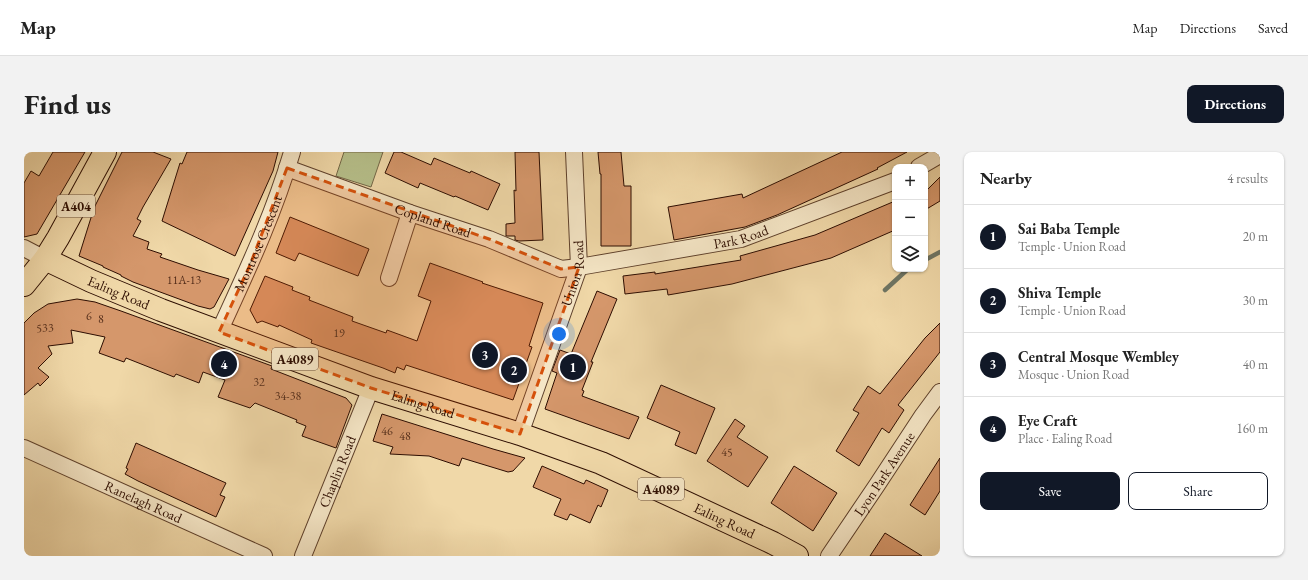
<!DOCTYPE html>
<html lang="en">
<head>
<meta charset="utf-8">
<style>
  body { margin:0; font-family:"EB Garamond",serif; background:#f2f2f2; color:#222 }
  .controls { position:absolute; right:12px; top:12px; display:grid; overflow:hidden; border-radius:8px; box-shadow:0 1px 3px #0004 }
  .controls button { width:36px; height:36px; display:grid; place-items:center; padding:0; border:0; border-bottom:1px solid #e0e0e0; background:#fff; color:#222; font:20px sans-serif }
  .you { position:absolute; left:535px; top:182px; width:14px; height:14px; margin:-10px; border:3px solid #fff; border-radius:50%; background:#1a73e8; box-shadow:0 0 0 6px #1a73e833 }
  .badge { display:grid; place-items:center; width:26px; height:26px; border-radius:50%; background:#111827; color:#fff; font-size:13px; font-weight:700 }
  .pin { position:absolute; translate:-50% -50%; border:2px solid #fff; box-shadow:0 1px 4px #0006 }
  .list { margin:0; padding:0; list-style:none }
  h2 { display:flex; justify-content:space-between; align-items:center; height:52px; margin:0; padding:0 16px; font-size:17px }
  h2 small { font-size:13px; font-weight:400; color:#767676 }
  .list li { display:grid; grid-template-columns:26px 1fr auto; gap:12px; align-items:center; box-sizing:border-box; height:64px; padding:0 16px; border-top:1px solid #e0e0e0 }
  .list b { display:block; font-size:15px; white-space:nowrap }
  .list p { margin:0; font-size:13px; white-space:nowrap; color:#767676 }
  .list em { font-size:13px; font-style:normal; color:#767676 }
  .actions { display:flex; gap:8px; padding:12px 16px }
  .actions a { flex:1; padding:9px 0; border:1px solid #111827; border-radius:8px; text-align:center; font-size:14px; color:#111827 }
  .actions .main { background:#111827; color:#fff }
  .icon { flex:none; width:22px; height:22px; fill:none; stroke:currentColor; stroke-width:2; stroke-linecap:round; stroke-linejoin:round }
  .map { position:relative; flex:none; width:916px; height:404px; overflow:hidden; border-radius:8px }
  header { display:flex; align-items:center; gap:24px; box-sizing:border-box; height:56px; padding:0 20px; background:#fff; border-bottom:1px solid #e0e0e0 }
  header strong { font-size:19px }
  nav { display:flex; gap:22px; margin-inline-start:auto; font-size:14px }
  .intro { display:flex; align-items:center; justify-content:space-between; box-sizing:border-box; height:96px; padding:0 24px }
  h1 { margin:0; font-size:28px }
  .button { padding:10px 18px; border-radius:8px; background:#111827; color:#fff; font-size:14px; font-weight:700 }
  main { display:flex; gap:24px; padding:0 24px }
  aside { flex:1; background:#fff; border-radius:8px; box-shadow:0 1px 3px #0004 }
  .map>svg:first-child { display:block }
</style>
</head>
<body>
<header>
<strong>Map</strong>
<nav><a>Map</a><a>Directions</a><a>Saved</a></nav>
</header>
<div class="intro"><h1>Find us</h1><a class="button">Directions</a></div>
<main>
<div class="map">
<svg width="916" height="404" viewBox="0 0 916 404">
  <rect width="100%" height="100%" fill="#f0d8a8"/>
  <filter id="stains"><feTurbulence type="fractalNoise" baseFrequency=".005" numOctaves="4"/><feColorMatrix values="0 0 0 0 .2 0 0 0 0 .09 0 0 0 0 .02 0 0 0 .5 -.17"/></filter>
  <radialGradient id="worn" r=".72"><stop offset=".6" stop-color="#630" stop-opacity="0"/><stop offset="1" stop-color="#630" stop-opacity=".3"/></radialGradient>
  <path fill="#b6bf8a" stroke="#726646" d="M320,0H359L347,35L312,24Z"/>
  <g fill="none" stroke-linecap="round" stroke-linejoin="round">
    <path stroke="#6e7564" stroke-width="4.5" d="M901,108L916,100
      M861,138L884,117"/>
  </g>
  <path fill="#d5976b" stroke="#2d0d01" d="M29,0H61L13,82L0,85V31L7,19L15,24Z
    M98,0H129L147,7L119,55L113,67L117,69L109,84L125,90L123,97L138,102L136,105L174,118L205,127L190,155L186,157L174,154L109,130L97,124V123L79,115V114L55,104L70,56Z
    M163,0H254L249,19L211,104L138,69L156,11L158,12Z
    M370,0H377L407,13L410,6L446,21L447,19L476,32L464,58L431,44L430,45L396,31L394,36L361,21Z
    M491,0H515L519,88L495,89L491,88V84H482V72L491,71L490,38L492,39Z
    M574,0H597L600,34H607V94H577V22H576Z
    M818,0H883L853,16L854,17L753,63L721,75L650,88L644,55L718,42L719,46Z
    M916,25V49L901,58V40Z
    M871,49V78L807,106L708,132L644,143L643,137L601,142L599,124L631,120V122L717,108L716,104L791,83Z
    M266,65L345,97L334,124L275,101L271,109L252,101Z
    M406,111L459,130L458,131L519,151L505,194L508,195L489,248L382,213L380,218L373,215L371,221L359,216L287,191L288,188L255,173L254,175L238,169L233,171L226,158L241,124L269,135L268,138L286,145L285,148L329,165L328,169L362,181L363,178L393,189L407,149L394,144Z
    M573,139L593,147L567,210H569L558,238L560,239L558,244L615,265L605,287L521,257L533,221L528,219L536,198L547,202Z
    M53,147L71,150L97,159L248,214L247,217L322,246L328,253L312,296L278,284L282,274L272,270L273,268L231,251L226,256L194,245L201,228L179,220L175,231L152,222L150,225L102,206L100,210L75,201L81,185L47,178L49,191L24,194L28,202L14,216L25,225L16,234L14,231L0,243V171L10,161L24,152Z
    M916,171V200L874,253L880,258L865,281L858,276L835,314L812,299L835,261L829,258L844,234L856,242L901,186Z
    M637,233L691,256L672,302L651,293L656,280L623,266Z
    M358,262L469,297L501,306L489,319L484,320L438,306L435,314L405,304L366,302L369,295L349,289Z
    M711,267L721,274L713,285L744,305L724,335L683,309Z
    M112,291L202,331L196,343L201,345L192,365L114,329L101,322L104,317L102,316Z
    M916,306V339L901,363L886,353Z
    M518,314L560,332L562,328L584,338L577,355L574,353L566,371L546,362L543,368L530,363L537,347L509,335Z
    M770,314L813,341L789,379L747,351Z
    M861,381L898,404H846Z"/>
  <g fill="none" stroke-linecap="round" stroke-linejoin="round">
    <g stroke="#5e402b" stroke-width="18">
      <g id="street">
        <path d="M895,15L914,4L915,0"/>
        <path id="s1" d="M263,16L386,61L465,87L537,117L555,115L717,87L871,29"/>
        <path d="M0,96L21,107"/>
        <path d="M365,126L386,61"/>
        <path id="s2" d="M195,180C222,121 250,62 268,0"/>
        <path id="s3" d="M496,282L555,115L550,0"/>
        <path id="s4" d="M0,296L240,404"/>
        <path id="s5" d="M279,404L347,236"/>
        <path id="s6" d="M805,404L853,333L899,263L916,240"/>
      </g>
    </g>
    <g stroke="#2d0d01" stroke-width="24">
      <g id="primary">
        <path id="s7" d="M21,107L67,129L137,158L347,236L496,282L577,311L749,391L773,404"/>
        <path d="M0,133L21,107L34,86L81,0"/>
      </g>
    </g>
    <use href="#street" stroke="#f5e6c6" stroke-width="16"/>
    <use href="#primary" stroke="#f0d8a8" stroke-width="22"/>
  </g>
  <path fill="#d5510b" fill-opacity="0.2" stroke="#d5510b" stroke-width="3" stroke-dasharray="8 5" stroke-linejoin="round" d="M263,16L465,87L537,117L555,115L496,282L347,236L195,180L226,113Z"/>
  <g text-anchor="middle" stroke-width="3" stroke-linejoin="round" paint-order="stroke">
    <g font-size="12" fill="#57301c">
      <text x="160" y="132">11A-13</text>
      <text x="65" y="168">6</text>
      <text x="77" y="171">8</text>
      <text x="21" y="180">533</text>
      <text x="315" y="185">19</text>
      <text x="235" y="234">32</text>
      <text x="264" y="248">34-38</text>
      <text x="363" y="283">46</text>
      <text x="381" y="288">48</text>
      <text x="703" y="304">45</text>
    </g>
    <g fill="#f5e6c6" stroke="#694e3c" stroke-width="1">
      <rect x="33" y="43" width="38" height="22" rx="3"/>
      <rect x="248" y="196" width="46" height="22" rx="3"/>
      <rect x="614" y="326" width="46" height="22" rx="3"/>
    </g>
    <g font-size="13" font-weight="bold" fill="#2d0d01">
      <text x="52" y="59">A404</text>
      <text x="271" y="212">A4089</text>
      <text x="637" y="342">A4089</text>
    </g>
    <g font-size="14" fill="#2d0d01" stroke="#f5e6c6">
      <text dy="5" stroke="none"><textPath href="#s1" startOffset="155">Copland Road</textPath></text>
      <text dy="5" stroke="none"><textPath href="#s1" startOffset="475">Park Road</textPath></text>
      <text dy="5" stroke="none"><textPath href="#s2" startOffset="97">Montrose Crescent</textPath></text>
      <text dy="5" stroke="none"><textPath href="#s3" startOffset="170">Union Road</textPath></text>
      <text dy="5" stroke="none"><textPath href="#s7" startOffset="81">Ealing Road</textPath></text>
      <text dy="5" stroke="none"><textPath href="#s7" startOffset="405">Ealing Road</textPath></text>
      <text dy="5" stroke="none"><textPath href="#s5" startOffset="91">Chaplin Road</textPath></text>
      <text dy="5" stroke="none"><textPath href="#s6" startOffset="99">Lyon Park Avenue</textPath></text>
      <text dy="5" stroke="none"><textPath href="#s4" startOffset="131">Ranelagh Road</textPath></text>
      <text dy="5" stroke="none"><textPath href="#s7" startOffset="729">Ealing Road</textPath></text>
    </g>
  </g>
  <rect width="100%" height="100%" filter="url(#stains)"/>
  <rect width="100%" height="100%" fill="url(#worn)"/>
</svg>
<div class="controls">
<button>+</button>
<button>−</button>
<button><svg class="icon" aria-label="layers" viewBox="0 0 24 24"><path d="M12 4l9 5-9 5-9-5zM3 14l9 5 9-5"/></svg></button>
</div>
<div class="you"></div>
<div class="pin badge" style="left:549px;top:215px">1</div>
<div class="pin badge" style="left:490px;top:218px">2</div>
<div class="pin badge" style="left:461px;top:203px">3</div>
<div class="pin badge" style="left:200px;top:212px">4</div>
</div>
<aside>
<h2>Nearby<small>4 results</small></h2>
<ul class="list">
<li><span class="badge">1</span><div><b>Sai Baba Temple</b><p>Temple · Union Road</p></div><em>20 m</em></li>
<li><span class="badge">2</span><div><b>Shiva Temple</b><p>Temple · Union Road</p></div><em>30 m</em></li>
<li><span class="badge">3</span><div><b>Central Mosque Wembley</b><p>Mosque · Union Road</p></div><em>40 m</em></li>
<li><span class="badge">4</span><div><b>Eye Craft</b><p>Place · Ealing Road</p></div><em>160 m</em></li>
</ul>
<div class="actions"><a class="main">Save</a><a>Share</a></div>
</aside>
</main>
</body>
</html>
